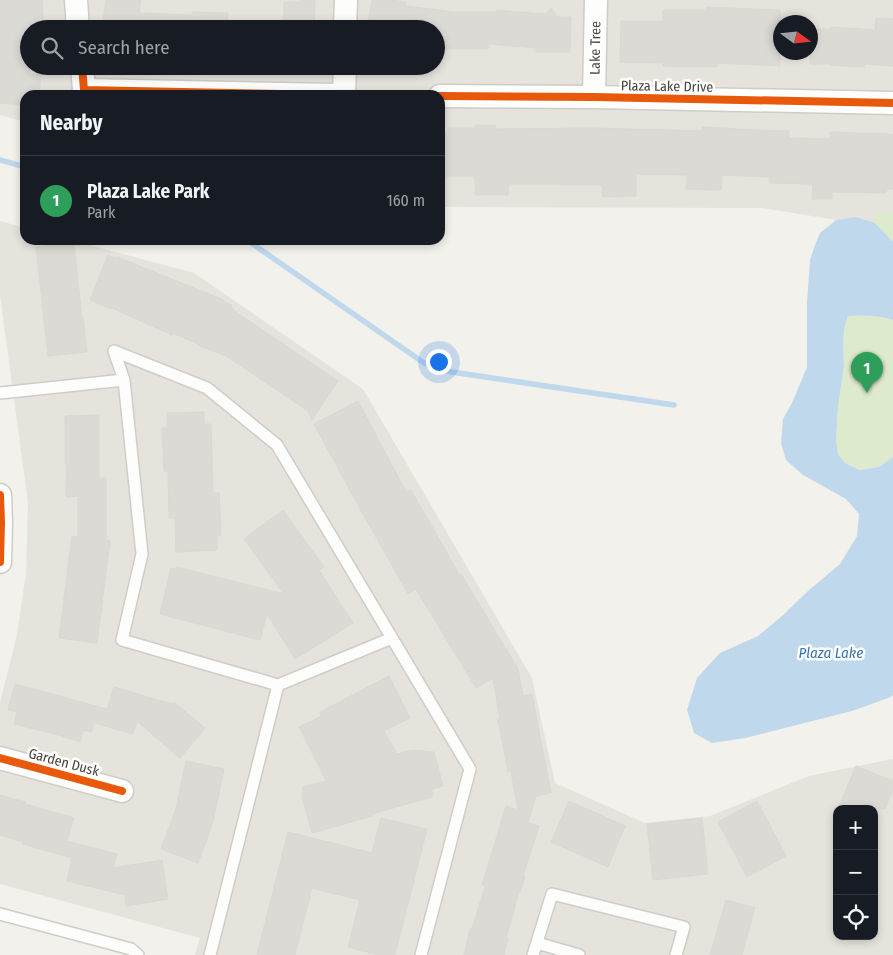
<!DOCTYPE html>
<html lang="en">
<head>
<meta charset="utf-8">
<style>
  body { margin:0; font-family:"Fira Sans Condensed",sans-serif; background:#20242c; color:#f1f3f6 }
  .controls { position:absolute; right:15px; bottom:15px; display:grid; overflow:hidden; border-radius:10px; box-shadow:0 2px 8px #0003 }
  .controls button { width:45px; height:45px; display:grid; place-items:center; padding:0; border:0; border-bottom:1px solid #363941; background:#171b24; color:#f1f3f6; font:25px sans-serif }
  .compass { position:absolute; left:773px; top:15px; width:45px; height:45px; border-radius:50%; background:#171b24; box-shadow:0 2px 8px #0003; rotate:105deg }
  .you { position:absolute; left:438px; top:361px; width:18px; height:18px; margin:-12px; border:4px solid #fff; border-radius:50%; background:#1a73e8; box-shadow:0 0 0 8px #1a73e833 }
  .badge { display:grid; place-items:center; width:32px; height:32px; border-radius:50%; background:#848078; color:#fff; font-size:16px; font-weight:700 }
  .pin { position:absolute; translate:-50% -41px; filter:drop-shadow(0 1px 2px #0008) }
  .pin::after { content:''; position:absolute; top:26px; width:18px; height:15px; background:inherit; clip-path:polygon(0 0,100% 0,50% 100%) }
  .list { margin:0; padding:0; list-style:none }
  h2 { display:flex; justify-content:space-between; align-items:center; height:65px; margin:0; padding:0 20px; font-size:21px }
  h2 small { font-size:16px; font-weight:400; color:#9ea1a6 }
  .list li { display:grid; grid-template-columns:32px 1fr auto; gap:15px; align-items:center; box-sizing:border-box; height:90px; padding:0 20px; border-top:1px solid #363941 }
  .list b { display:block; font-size:19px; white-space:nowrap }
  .list p { margin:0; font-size:16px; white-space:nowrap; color:#9ea1a6 }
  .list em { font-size:16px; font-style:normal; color:#9ea1a6 }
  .icon { flex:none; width:28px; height:28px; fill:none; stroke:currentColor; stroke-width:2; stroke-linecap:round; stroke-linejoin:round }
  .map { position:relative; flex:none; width:893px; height:955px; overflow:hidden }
  .search { position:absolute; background:#171b24; box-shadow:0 2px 8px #0003; left:20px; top:20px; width:425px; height:55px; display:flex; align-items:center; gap:12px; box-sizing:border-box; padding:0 18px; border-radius:28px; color:#9ea1a6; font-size:19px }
  .panel { position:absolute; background:#171b24; box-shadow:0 2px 8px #0003; left:20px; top:90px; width:425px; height:155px; border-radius:15px }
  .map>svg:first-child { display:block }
</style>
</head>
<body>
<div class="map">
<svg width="893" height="955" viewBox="0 0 893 955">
  <rect width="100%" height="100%" fill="#f2f1ec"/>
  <path fill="#e5e3db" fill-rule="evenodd" d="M0,0H893V242L888,236L856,217L836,220L763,208L440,207V95H25V122L0,115ZM780,22H810V52H780ZM29,29H436V66H29Z
    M0,221L25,228V240H71L194,273L363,389L532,678L555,783L645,823L710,816L809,776L893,759V955H195L200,938L0,884V702L16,639L26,574L28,503L0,295ZM837,809H874V936H837Z"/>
  <path fill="#deeace" d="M875,212L893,213V242L875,223Z
    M865,315L880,316L893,320V457L879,467L858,470L845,463L838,454L836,440L838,407L844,366L843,347L844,329L848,316Z"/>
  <path fill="#c0d8ec" d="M856,217L875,223L893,242V320C878,315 864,315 848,316L844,329L843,347L844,366L838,407L836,440L838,454L845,463L859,470L879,467L893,457V695L891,697L852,711L745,738L712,743L694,733L687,710L697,678L720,653L758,636L782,616L808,591L840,564L857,536L859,514L846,499L803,475L786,460L781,443L783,419L792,403L807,367V303L810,260L815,245L820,233L836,220Z"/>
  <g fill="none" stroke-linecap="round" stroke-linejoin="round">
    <path stroke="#c0d8ec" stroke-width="5.5" d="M0,160L25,167
      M247,240L424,363L445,371L674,405"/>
  </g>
  <path fill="#dbdad5" stroke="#dad8d2" d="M0,0H42L44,29H29V74L41,75L39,95H25V105L0,103Z
    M106,0H141L139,13L192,15V12L228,13L227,29H102Z
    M300,0H315L314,29H283L284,2H300Z
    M372,0H389L406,2V6L455,12H496V10L545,14L551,8L557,17H571L570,52H536V48L488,44V49H436V29H367Z
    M706,7L780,10V66L717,63V67L663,66V63L620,62L621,21H663V10H706Z
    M876,18L893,19V66L865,64L864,67L830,65V64H810V29H831L832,27L875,30Z
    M475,125H496L495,129L594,128L702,131V127L724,128L751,130L789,131V138L830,139V132L888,134L893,135V189H887L886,193L832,192V199H812L813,184L769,183V177L722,175L721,190L686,189L687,175L636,174V196L602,197V185H560V184H509L508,195H475V176H440V133H448V128H475Z
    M74,243L82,320L83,317L87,352L48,356L36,247Z
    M108,255L117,259V257L224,300L223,302L232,305L231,308L234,309L233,310L338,381L312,420L308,411L226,356L200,346V345L173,333L172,335L112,308L111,309L90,300Z
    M358,401L406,492L411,490L459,574H461L518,669L523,696L532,694L551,793L536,796L528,823L539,826L523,876L525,877L520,892H519L506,938H508L504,955H464L470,929H472L485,886L482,885L506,806L518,810L511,771L508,772L498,719H500L493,678L476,688L416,589L408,594L353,496L314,424Z
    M204,412V424H211L213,493H219L221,535H217V550L176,552L175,518H169L168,471H164L162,428H167V413Z
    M99,415V478H106V540L110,541L97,643L59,638L72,536L78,537V496L66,497L67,464H65V416Z
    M283,510L324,567L319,570L353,623L295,659L267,614L260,640L160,614L171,568L177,569V567L284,594L244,539Z
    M389,676L410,718L384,731L397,754L413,750L434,752L443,786L432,789V797L368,815L373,816L312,833L302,796L303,787L326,781L299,727L322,716L320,712Z
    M15,684L107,709L114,687L172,704L174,702L205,728L180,758L137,721L133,734L94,723L91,732L83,730L80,742L59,735L14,724L17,712L8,710Z
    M186,761L224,769L213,822L198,863L161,849L176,809Z
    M856,766L893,781V789L885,809H838Z
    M0,795L25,802V804L74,818L67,841L117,854L113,868L162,860L168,899L126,906L125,895L67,881L72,858L23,844V842L0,835Z
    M569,801L625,826L608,867L551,842Z
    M757,801L786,856L747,877L718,822Z
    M381,818L427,829L395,955H378L348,947L360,900L312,888L295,955H257L288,832L372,853Z
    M702,818L708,874L653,880L647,824Z
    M726,900L755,908L742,955H710Z"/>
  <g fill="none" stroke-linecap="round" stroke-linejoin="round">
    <g stroke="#cecdc8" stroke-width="14">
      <path id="lane" d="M0,393L124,380
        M278,685L392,638
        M0,914L131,949L138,955
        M537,943L579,955
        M210,955L278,685L122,640L142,554L124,380L114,351L207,388L277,445L470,769L421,955
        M533,955L552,894L684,927L676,955"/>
    </g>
    <g stroke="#cecdc8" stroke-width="25">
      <path id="street" d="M76,0L78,29
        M345,29L346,0
        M82,66L84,90L335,95
        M344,95L345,66
        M440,96L594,97L893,103
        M594,97L596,0
        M0,495L1,523L0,562
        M0,758L122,791"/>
    </g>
    <use href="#lane" stroke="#fdfdfc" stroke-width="11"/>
    <use href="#street" stroke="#fdfdfc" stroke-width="22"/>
    <g stroke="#fff" stroke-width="11">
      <path id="cycleway" d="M82,66L84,90L335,95
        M440,96L594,97L893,103
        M0,495L1,523L0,562
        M0,758L122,791"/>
    </g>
    <use href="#cycleway" stroke="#e8590c" stroke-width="8"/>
  </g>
  <g text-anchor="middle" stroke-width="5" stroke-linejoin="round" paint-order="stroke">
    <g font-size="14" fill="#484339" stroke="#fff">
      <text transform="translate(595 48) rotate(-89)" y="5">Lake Tree</text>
      <text transform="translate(667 86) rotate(1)" y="5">Plaza Lake Drive</text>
      <text transform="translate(64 762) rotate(15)" y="5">Garden Dusk</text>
    </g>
    <g font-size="15" font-style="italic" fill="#3875ae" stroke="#fff">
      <text x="831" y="658">Plaza Lake</text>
    </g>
  </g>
</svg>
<div class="controls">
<button>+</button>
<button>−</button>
<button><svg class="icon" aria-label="locate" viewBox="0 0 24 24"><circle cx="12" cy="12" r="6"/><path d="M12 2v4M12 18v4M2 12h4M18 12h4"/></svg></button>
</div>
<svg class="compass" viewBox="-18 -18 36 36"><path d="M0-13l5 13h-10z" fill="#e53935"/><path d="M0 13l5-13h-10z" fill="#9ea1a6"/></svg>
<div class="you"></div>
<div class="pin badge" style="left:867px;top:393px;background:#2e9e5b">1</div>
<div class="search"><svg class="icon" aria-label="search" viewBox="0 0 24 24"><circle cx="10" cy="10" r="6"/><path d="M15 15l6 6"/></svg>Search here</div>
<section class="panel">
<h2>Nearby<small></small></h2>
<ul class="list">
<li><span class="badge" style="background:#2e9e5b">1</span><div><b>Plaza Lake Park</b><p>Park</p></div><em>160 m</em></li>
</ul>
</section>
</div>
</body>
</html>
